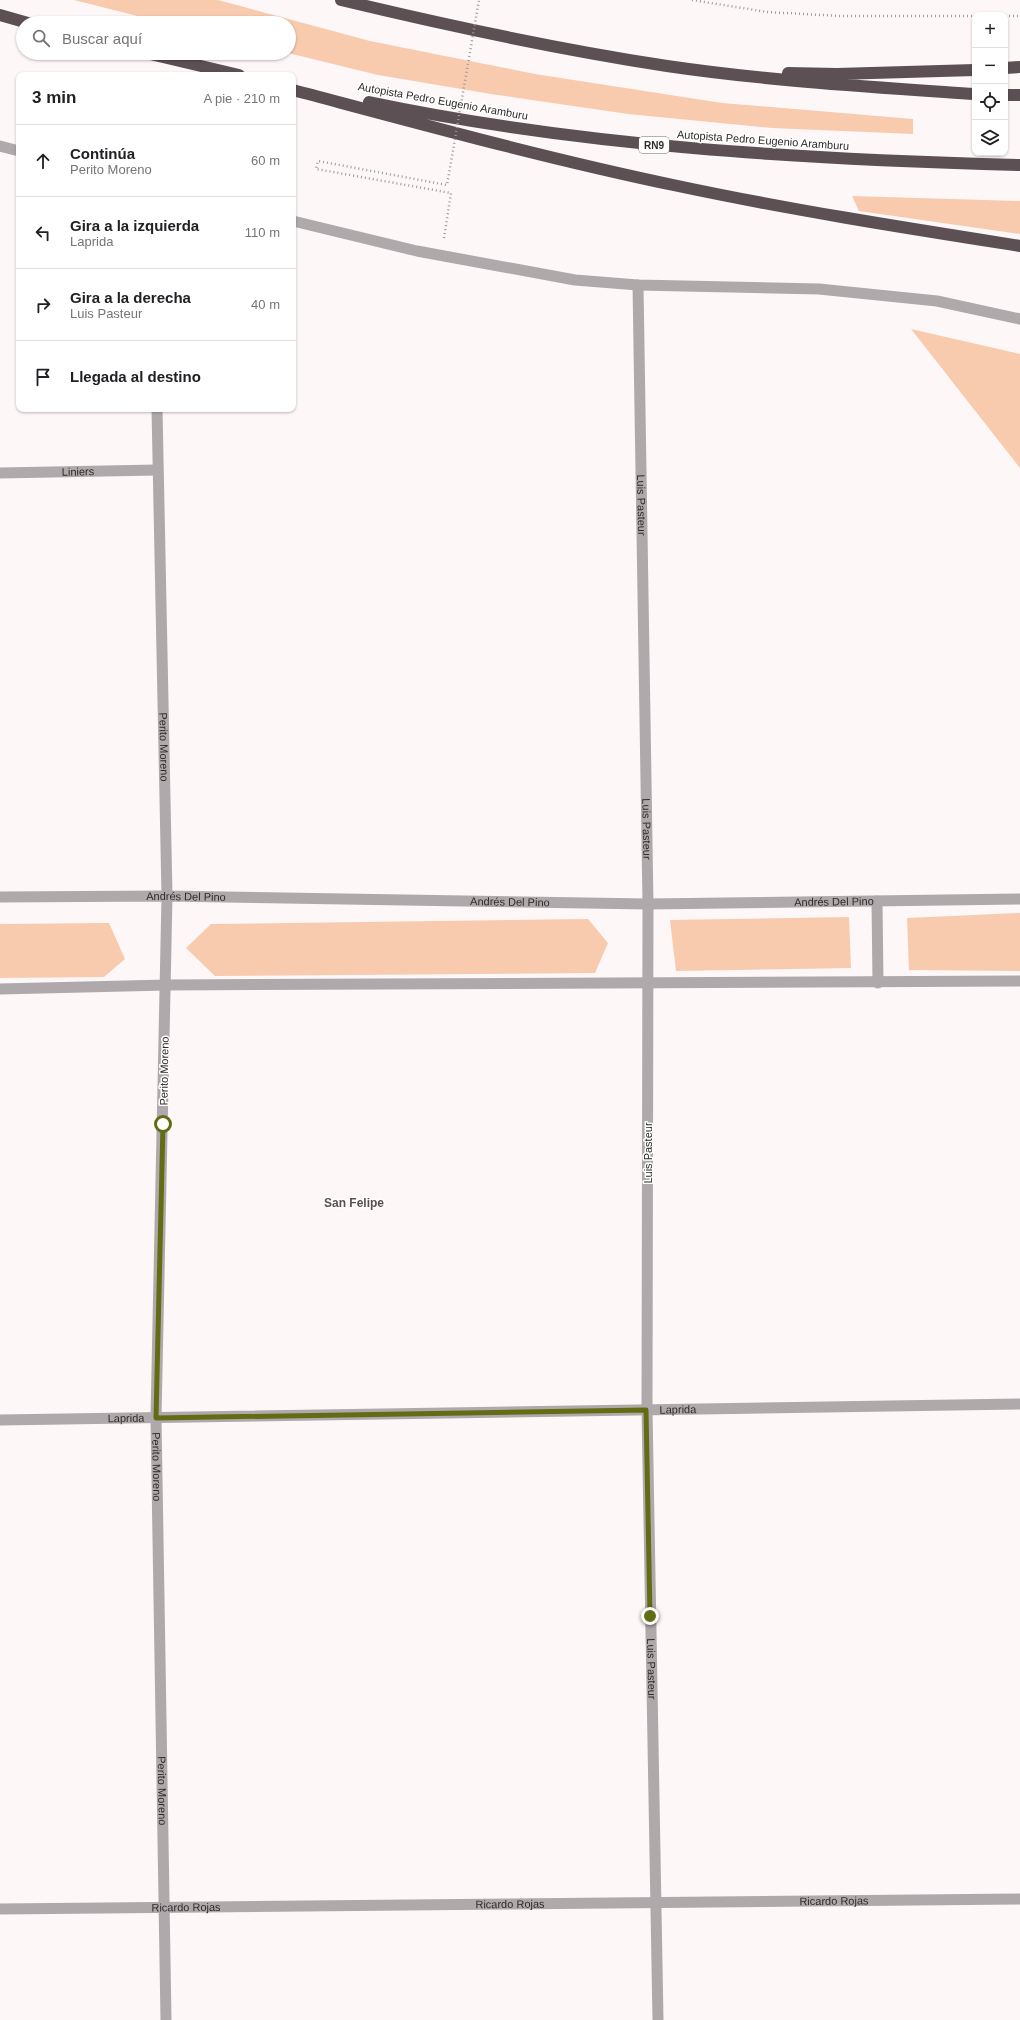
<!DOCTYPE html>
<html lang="es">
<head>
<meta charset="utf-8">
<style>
  body { margin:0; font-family:Arial,sans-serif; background:#f2f2f2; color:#202124 }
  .controls { position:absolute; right:12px; top:12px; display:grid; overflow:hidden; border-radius:8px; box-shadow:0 1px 3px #0004 }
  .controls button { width:36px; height:36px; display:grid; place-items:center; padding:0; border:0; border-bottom:1px solid #e0e0e0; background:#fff; color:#202124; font:20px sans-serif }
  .stop { position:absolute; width:12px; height:12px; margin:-9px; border:3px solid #616c14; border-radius:50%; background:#fff }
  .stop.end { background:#616c14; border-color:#fff; box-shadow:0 1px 4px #0008 }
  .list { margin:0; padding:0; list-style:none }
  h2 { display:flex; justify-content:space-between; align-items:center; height:52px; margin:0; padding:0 16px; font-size:17px }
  h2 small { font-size:13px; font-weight:400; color:#757577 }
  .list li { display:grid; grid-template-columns:26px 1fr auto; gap:12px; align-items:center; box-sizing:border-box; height:72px; padding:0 16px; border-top:1px solid #e0e0e0 }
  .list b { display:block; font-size:15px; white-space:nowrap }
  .list p { margin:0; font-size:13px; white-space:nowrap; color:#757577 }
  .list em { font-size:13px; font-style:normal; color:#757577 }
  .icon { flex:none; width:22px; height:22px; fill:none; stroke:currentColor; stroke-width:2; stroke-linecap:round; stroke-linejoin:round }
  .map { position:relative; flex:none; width:1020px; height:2020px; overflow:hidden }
  .search { position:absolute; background:#fff; box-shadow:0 1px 3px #0004; left:16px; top:16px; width:280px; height:44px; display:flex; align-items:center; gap:10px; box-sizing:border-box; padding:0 14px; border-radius:22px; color:#757577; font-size:15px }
  .panel { position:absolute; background:#fff; box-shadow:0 1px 3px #0004; left:16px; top:72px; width:280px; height:340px; border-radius:8px }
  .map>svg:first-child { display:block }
</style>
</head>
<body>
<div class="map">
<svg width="1020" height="2020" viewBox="0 0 1020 2020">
  <rect width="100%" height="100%" fill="#fdf7f7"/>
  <path fill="#f8cbaf" d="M74,0H218L370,41L535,74L722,103L913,119V134L772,128L628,114L491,94L378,75L288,53L289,23H165Z
    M852,196L1020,201V234L859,211Z
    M911,329L1020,354V468Z
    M1020,913V971L909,970L907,918Z
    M849,917L851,968L676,971L670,920Z
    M588,919L608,943L595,973L215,976L186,948L211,924Z
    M109,923L125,959L104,977L0,978V924Z"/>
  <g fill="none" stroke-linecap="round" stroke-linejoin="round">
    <path stroke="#9f9999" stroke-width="2.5" stroke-dasharray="1 3" stroke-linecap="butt" d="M692,0L767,12L840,16H975
      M1005,16H1020"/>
    <g stroke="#afa9ab" stroke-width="11">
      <path d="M0,146L19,151"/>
      <path d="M293,221L417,251L575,280L638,285L819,289L937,301L1020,319"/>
      <path id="s1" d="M638,285L648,904L647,1410L658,2020"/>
      <path id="s2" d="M157,409L167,896L156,1418L166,2020"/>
      <path id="s3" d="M0,473L157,470"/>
      <path id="s4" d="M0,897L167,896L648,904L1020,899"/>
      <path d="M877,901L878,983"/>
      <path d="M0,989L167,985L1020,981"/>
      <path id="s5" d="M0,1420L1020,1404"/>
      <path id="s6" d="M0,1909L1020,1899"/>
    </g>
    <path stroke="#5c5055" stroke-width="12" d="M341,0C449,26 557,49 667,66C769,81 872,87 975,94
      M0,15L28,23
      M146,53L239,75
      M1005,68L1020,67
      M788,73L837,74L975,70
      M293,90C421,124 548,159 678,186C791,210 906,228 1020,246
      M1005,95H1020
      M369,102C583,147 802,159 1020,165"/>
    <path stroke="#9f9999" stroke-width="2.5" stroke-dasharray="1 3" stroke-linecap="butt" d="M444,238L451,193L316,169L318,161L447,185L479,0"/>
  </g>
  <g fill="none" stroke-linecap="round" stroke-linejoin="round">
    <path stroke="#616c14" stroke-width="5" d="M163,1124L156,1418L646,1410L650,1616"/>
  </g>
  <g text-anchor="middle" stroke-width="3" stroke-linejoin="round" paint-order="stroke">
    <rect fill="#fff" stroke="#6e6a6a" stroke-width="1" x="639" y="137" width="30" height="16" rx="3"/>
    <g font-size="10" font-weight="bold" fill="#302a2a">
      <text x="654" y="149">RN9</text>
    </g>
    <g font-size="11" fill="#302a2a" stroke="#fff">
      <text transform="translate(443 101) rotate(10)" y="4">Autopista Pedro Eugenio Aramburu</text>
      <text transform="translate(763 140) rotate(4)" y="4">Autopista Pedro Eugenio Aramburu</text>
      <text dy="4" stroke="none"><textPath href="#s3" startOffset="78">Liniers</textPath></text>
      <text dy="4" stroke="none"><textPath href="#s1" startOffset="220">Luis Pasteur</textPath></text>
      <text dy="4" stroke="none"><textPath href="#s2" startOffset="338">Perito Moreno</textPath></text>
      <text dy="4" stroke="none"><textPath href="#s1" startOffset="544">Luis Pasteur</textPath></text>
      <text dy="4" stroke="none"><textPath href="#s4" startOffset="186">Andrés Del Pino</textPath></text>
      <text dy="4" stroke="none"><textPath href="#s4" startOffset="834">Andrés Del Pino</textPath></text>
      <text dy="4" stroke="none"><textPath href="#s4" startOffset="510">Andrés Del Pino</textPath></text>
      <text transform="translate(164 1071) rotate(-89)" y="4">Perito Moreno</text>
      <text transform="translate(648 1153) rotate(-90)" y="4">Luis Pasteur</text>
      <text dy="4" stroke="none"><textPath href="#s5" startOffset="678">Laprida</textPath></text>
      <text dy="4" stroke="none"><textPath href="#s5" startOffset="126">Laprida</textPath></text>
      <text dy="4" stroke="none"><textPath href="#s2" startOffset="1058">Perito Moreno</textPath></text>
      <text dy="4" stroke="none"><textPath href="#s1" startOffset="1384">Luis Pasteur</textPath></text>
      <text dy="4" stroke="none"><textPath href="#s2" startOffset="1382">Perito Moreno</textPath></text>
      <text dy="4" stroke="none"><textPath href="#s6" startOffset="834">Ricardo Rojas</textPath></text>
      <text dy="4" stroke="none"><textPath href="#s6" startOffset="510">Ricardo Rojas</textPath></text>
      <text dy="4" stroke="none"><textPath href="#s6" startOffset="186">Ricardo Rojas</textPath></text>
    </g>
    <g font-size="12" font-weight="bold" fill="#5c4f50" stroke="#fff">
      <text x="354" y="1207">San Felipe</text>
    </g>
  </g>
</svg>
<div class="controls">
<button>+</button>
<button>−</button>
<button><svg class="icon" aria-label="locate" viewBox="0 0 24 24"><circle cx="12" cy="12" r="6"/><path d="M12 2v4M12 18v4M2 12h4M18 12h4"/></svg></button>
<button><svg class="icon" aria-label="layers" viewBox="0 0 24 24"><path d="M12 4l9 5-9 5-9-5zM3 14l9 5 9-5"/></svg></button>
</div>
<div class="stop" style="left:163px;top:1124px"></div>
<div class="stop end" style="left:650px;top:1616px"></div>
<div class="search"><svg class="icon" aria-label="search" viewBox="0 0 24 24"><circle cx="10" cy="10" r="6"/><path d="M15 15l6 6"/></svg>Buscar aquí</div>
<section class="panel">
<h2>3 min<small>A pie · 210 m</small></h2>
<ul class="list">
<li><svg class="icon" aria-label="ahead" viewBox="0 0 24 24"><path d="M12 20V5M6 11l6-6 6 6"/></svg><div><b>Continúa</b><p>Perito Moreno</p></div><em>60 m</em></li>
<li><svg class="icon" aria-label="left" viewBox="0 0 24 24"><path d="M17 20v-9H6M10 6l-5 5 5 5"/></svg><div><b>Gira a la izquierda</b><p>Laprida</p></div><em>110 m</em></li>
<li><svg class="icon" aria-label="right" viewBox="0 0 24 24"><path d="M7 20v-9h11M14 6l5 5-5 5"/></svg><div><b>Gira a la derecha</b><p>Luis Pasteur</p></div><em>40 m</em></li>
<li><svg class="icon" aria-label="arrive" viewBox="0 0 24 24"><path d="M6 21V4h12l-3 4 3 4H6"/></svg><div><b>Llegada al destino</b></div></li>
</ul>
</section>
</div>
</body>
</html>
